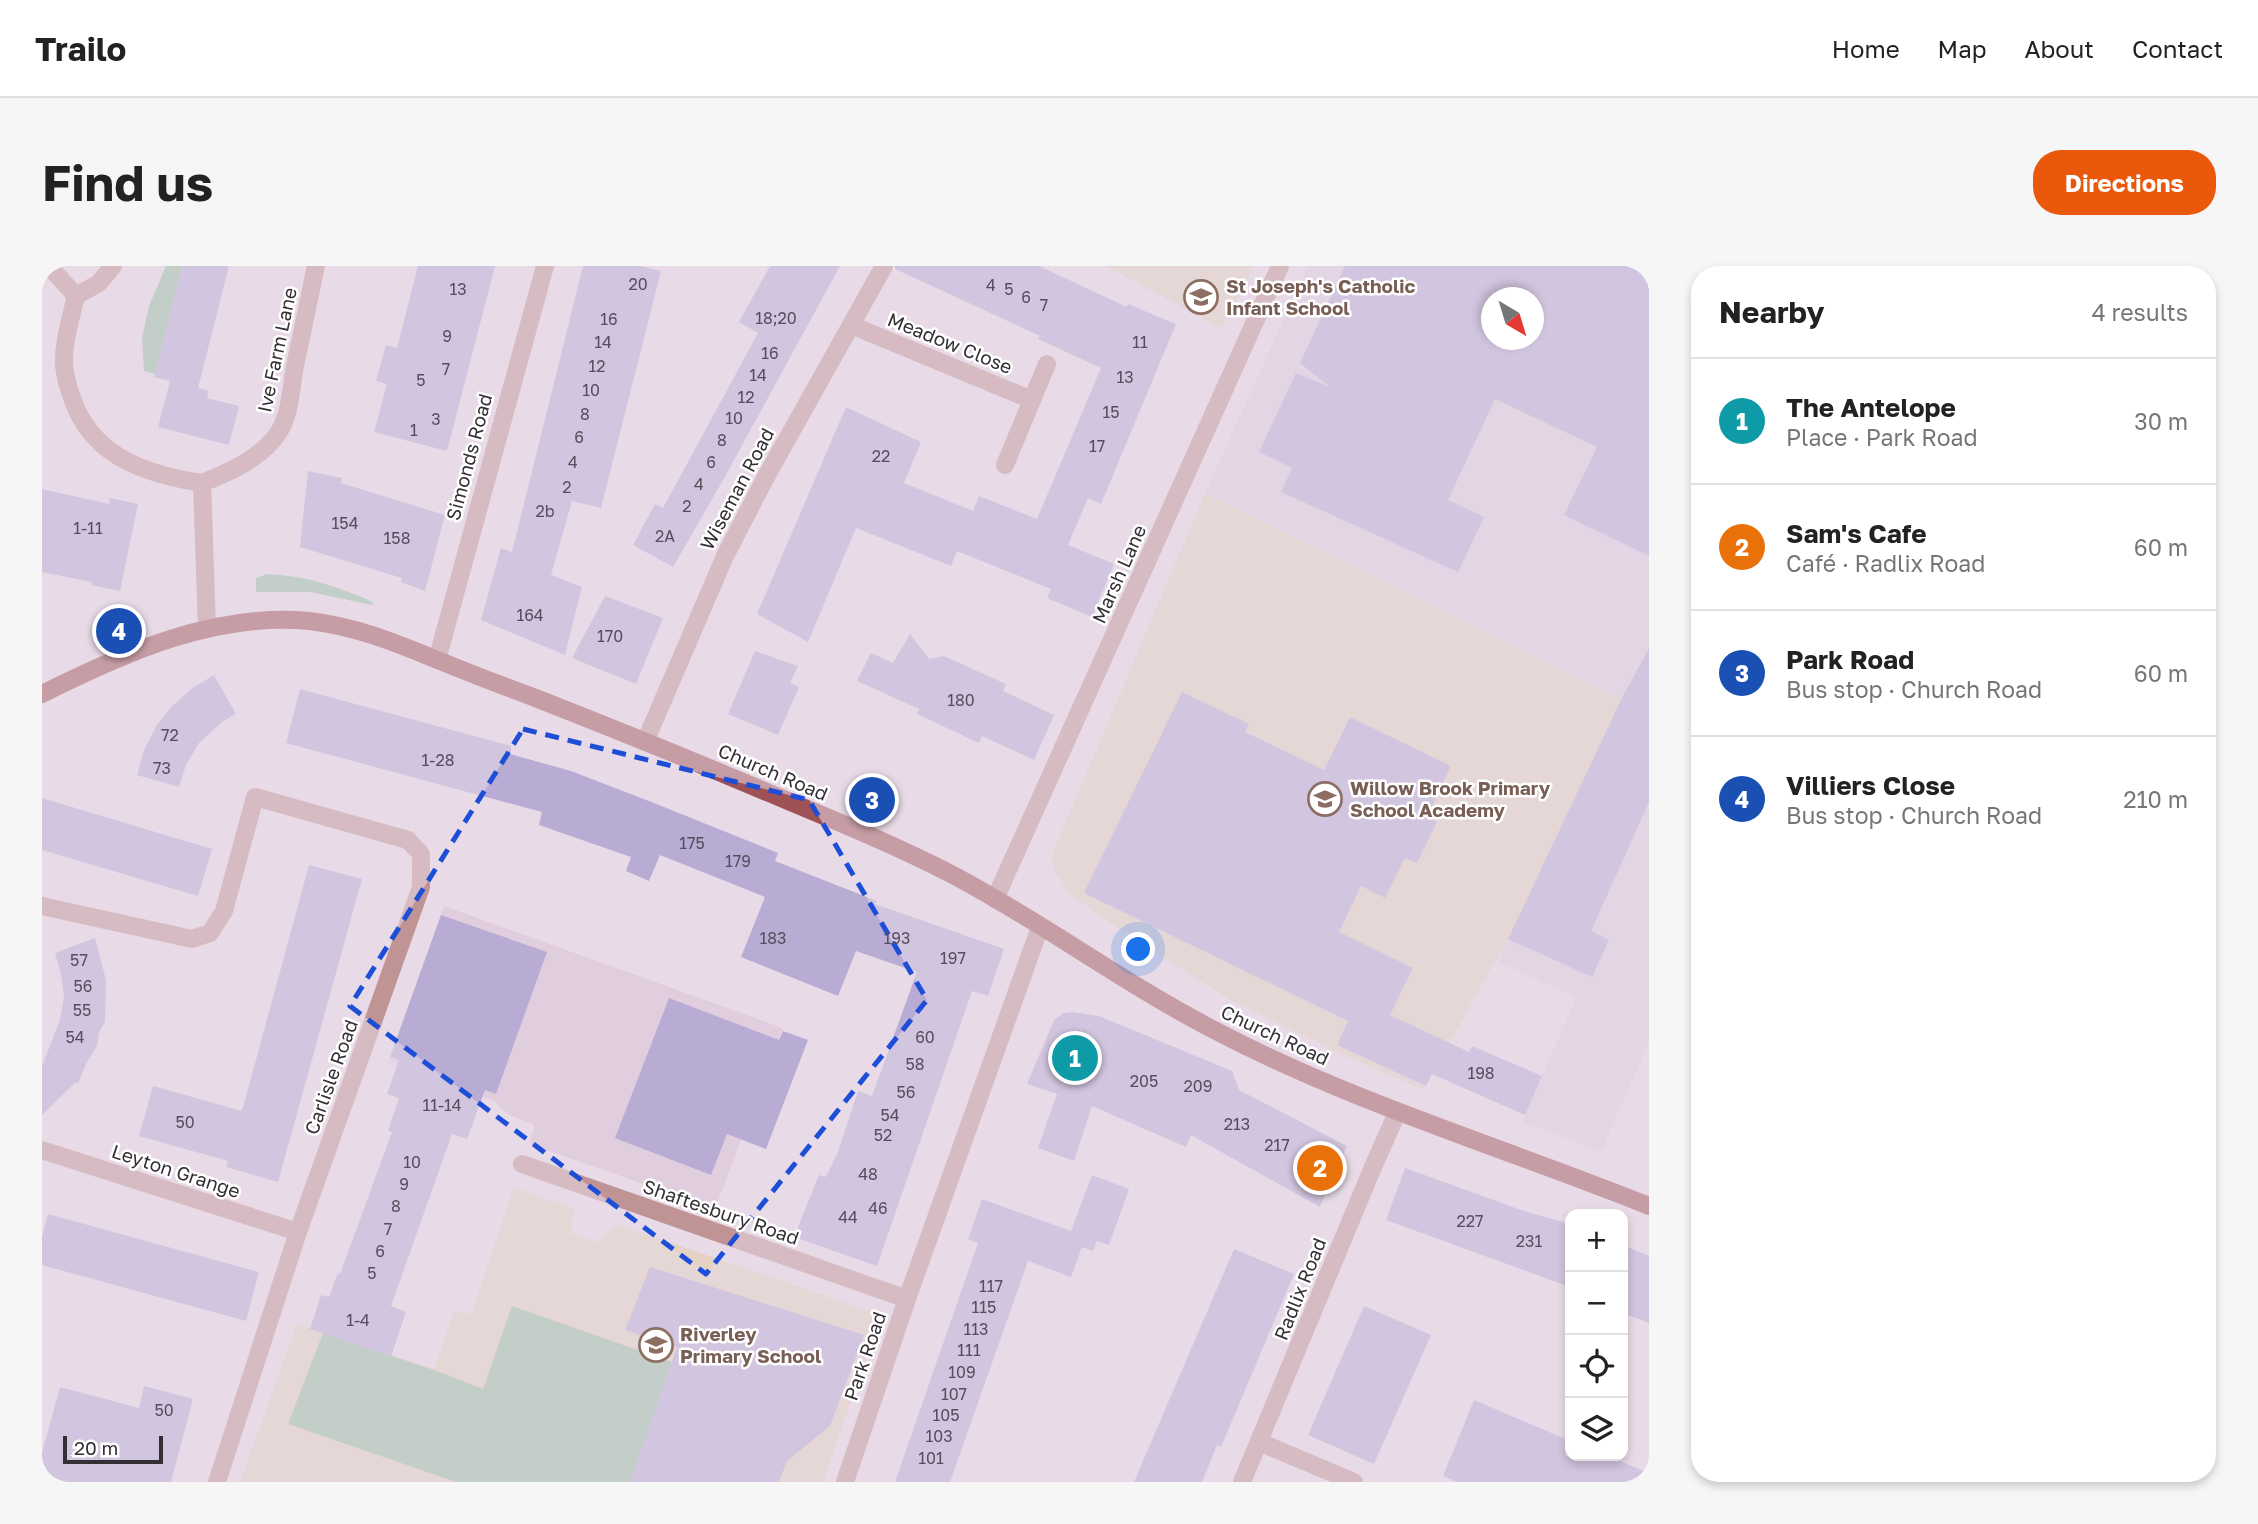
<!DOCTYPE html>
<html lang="en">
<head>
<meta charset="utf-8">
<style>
  body { margin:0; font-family:"Golos Text",sans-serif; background:#f6f6f6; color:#222 }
  .controls { position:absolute; right:21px; bottom:21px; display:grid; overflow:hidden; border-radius:14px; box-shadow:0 4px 10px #0003 }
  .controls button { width:63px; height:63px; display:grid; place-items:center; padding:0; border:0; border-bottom:2px solid #e0e0e0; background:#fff; color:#222; font:35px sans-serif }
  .compass { position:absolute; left:1439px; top:21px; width:63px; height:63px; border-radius:50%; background:#fff; box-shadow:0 4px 10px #0003; rotate:142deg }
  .scale { position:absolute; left:21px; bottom:18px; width:100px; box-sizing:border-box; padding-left:7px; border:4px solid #342f34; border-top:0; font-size:19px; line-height:24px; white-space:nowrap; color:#342f34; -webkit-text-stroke:5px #fff; paint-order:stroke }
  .you { position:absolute; left:1097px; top:684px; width:24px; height:24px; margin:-18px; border:5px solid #fff; border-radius:50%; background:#1a73e8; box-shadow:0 0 0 10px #1a73e833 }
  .badge { display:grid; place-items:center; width:46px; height:46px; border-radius:50%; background:#ea580c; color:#fff; font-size:23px; font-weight:700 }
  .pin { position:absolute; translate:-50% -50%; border:4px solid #fff; box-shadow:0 2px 7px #0006 }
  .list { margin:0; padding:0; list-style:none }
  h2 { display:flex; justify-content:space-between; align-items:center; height:91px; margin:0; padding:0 28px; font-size:30px }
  h2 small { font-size:23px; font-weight:400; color:#767676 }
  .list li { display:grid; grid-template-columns:46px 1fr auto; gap:21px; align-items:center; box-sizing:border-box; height:126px; padding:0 28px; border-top:2px solid #e0e0e0 }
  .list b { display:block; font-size:26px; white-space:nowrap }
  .list p { margin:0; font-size:23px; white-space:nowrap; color:#767676 }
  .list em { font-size:23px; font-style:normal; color:#767676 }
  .icon { flex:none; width:38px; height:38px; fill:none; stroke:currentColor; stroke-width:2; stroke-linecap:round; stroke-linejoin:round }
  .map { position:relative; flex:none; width:1607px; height:1216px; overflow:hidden; border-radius:28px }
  header { display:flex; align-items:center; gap:42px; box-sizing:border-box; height:98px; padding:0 35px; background:#fff; border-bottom:2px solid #e0e0e0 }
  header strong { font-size:33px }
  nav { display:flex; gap:38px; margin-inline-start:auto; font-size:24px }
  .intro { display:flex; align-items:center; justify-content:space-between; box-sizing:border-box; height:168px; padding:0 42px }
  h1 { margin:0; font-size:49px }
  .button { padding:18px 32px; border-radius:28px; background:#ea580c; color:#fff; font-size:24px; font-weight:700 }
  main { display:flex; gap:42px; padding:0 42px }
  aside { flex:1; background:#fff; border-radius:28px; box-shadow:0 4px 10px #0003 }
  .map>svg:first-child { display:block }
</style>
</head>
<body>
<header>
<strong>Trailo</strong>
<nav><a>Home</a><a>Map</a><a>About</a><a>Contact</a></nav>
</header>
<div class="intro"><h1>Find us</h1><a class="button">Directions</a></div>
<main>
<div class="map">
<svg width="1607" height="1216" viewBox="0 0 1607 1216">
  <rect width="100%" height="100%" fill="#e8dbe7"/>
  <path fill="#e0cedf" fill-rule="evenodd" d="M1266,0H1607V776L1559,885L1480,856L1534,732L1456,695L1579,434L1163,227ZM1450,32H1492V74H1450Z
    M402,640L741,762L673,943L487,878L493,859L465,848L452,835L346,798Z"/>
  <path fill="#e5d2c3" d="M1063,0H1212L1180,62Z
    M1163,227L1579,434L1466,673L1381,824L1304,790L1187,733L1106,682L1031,631L1013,606L1010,592L1011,586Z
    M472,921L532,943L529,967L557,976L574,958L839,1049L781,1216H198L255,1058L392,1103L412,1044L429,1048Z"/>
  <path fill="#99bea4" d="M124,0H140L113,108L102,105L100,72L107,40Z
    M225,308C262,309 297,321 331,336L330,339L268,326H214V312Z
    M470,1040L630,1096L589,1216H414L246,1158L281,1067L392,1104L441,1123Z"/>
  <path fill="#b8acd4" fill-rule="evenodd" d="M140,0H187L156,122L167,125L165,132L197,140L187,179L116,161L128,115L112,111Z
    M376,0H453L405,185L332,166L345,118L334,115L344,79L355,82Z
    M541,0H598L619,5L559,242L530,235L509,309L540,321L523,389L439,354L459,282L470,286Z
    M728,0H798L680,216L631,301L591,279L613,238L621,242L716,67L697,56Z
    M853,0H997L1085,41L1086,38L1134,58L1059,238L1046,232L1026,279L1072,298L1050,351L1005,332L1009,323L915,285L909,300L814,262L766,376L715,348L804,141L879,176L862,217L931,245L937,230L995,253L1059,102L996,73L998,70L853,3Z
    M1303,0H1607V290L1522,249L1555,181L1453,133L1406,234L1442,251L1416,306L1239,226L1250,202L1217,186L1254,107L1288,121L1258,97ZM1450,32H1492V74H1450Z
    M266,205L300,212L299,217L403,249L383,325L359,316L360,312L258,281Z
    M0,223L67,238L68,232L96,238L78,325L49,319L50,316L0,306Z
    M563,330L621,352L594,418L530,392Z
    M868,368L887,393L902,390L964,418L961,425L1012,449L992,494L940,470L937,477L875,448L877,443L815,415L829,387L851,397Z
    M1607,382V536L1549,665L1567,674L1550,711L1466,673L1579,434Z
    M713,385L756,400L748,417L757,421L736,469L686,448Z
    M172,409L194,448L181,455L157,477L144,499L137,521L95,509L102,484L115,459L128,442L149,423Z
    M258,423L469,480L468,488L529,505L612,537L736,587L733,595L835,635L833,638L962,683L946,730L930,725L835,1000L752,971L777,909L784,911L796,886L816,825L830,830L875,706L814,685L796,730L699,691L723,631L618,589L607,615L584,605L589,591L497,559L500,546L244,477Z
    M1140,426L1207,458L1203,466L1282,504L1308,451L1409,500L1385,551L1395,556L1375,597L1363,592L1343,632L1319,620L1297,666L1371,702L1348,749L1427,786L1430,780L1500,810L1483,849L1390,808L1384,820L1295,779L1306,755L1042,627Z
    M0,532L170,583L156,630L0,584Z
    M267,599L320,613L236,916L184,901L186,895L97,870L111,820L200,845Z
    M399,649L505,686L454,828L443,824L425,873L410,868L349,1040L364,1046L349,1091L268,1063L279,1029L287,1031L296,1007L298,1008L350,866L346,865L357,832L345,828L357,794L348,791Z
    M53,672L64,714L63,756L57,766L55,780L45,796L36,817H33L0,849V800L18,754L22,731L19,708L13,687Z
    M627,732L737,774L741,765L766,774L724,883L685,868L669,909L573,872Z
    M1031,746L1057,750L1190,805L1197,824L1305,880L1278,941L1149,869L1144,881L1050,840L1032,895L996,882L1015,828L985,818L1012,754L1022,747Z
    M1363,902L1482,945L1528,958V1021L1344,954Z
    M1050,909L1087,923L1067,979L1055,975L1051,985L1040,981L1029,1011L986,995L908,1216H853L936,977L926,973L940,933L1029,965Z
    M6,948L217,1006L204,1055L0,999V971Z
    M1581,979L1607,990V1057L1581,1047Z
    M1192,983L1252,1008L1179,1181L1175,1179L1160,1216H1092Z
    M608,1001L822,1069L788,1160L745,1195L737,1216H588L635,1081L583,1064Z
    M1322,1040L1389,1069L1332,1198L1266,1169Z
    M102,1120L151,1133L129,1216H0V1187L18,1121L97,1142Z
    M1432,1134L1528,1175L1523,1190H1566L1607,1207V1216H1415L1401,1210Z"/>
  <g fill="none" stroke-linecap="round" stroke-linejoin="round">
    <path stroke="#c09494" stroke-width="18" d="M1331,901L1355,847"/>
    <path stroke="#c09494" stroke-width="18" d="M7,0L34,30
      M71,0L57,17L34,30C29,52 21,76 22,99C23,113 28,127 33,140C55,193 108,209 160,217
      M809,59L990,134
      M963,199L1005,98
      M160,217C185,207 211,196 229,176C249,156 248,126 253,100C260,67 267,33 274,0
      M160,217L165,362
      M395,394L503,0
      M603,476L683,290L725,209L842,0
      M953,633L1238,0
      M0,640L150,673L168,667L182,645L213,531L366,574L379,588V621L256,966L175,1216
      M0,884L256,966
      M480,898L865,1033
      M1217,1176L1312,1216
      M803,1216L865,1033L998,661
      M1200,1216L1331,901"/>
    <path stroke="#9f5255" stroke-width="18" d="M0,428C82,387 173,346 267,355C312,360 352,376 393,393C425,406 458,419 491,431C570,462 649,494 727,527C789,553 851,578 911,609C1002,657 1084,719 1176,766C1314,838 1463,882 1607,940"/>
  </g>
  <path d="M0 0H1607V1216H0ZM481,463L767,534L885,734L664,1008L308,740Z" fill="#e8dbe7" fill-opacity=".55" fill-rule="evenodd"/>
  <path fill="none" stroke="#1d4ed8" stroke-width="5" stroke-dasharray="14 9" stroke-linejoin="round" d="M481,463L767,534L885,734L664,1008L308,740Z"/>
  <defs>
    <g id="school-ring" transform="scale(1.75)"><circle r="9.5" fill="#fff" stroke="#8d6e63" stroke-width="1.5"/><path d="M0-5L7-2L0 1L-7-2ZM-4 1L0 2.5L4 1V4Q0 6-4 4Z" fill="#8d6e63"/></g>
  </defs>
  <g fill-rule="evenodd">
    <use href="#school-ring" x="1159" y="31"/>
    <use href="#school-ring" x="1283" y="533"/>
    <use href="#school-ring" x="614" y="1079"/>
  </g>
  <g text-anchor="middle" stroke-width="5" stroke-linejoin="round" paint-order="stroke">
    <g font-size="16" fill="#554e5c">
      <text x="596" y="24">20</text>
      <text x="949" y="25">4</text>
      <text x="416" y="29">13</text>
      <text x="967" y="29">5</text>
      <text x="984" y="37">6</text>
      <text x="1002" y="45">7</text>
      <text x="734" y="58">18;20</text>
      <text x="567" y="59">16</text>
      <text x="405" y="76">9</text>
      <text x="561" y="82">14</text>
      <text x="1098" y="82">11</text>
      <text x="728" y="93">16</text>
      <text x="555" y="106">12</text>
      <text x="404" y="109">7</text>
      <text x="716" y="115">14</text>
      <text x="1083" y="117">13</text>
      <text x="379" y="120">5</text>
      <text x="549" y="130">10</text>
      <text x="704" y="137">12</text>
      <text x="1069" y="152">15</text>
      <text x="543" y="154">8</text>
      <text x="692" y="158">10</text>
      <text x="394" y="159">3</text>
      <text x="372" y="170">1</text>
      <text x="537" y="177">6</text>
      <text x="680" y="180">8</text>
      <text x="1055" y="186">17</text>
      <text x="839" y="196">22</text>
      <text x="531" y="202">4</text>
      <text x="669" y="202">6</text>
      <text x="657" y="224">4</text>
      <text x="525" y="227">2</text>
      <text x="645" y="246">2</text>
      <text x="503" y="251">2b</text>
      <text x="303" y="263">154</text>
      <text x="46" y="268">1-11</text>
      <text x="623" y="276">2A</text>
      <text x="355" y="278">158</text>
      <text x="488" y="355">164</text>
      <text x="568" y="376">170</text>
      <text x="919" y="440">180</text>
      <text x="128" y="475">72</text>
      <text x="396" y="500">1-28</text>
      <text x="120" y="508">73</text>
      <text x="650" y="583">175</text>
      <text x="696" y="601">179</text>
      <text x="731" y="678">183</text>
      <text x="855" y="678">193</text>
      <text x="911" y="698">197</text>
      <text x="37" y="700">57</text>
      <text x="41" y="726">56</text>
      <text x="40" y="750">55</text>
      <text x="33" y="777">54</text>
      <text x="883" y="777">60</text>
      <text x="873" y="804">58</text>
      <text x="1439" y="813">198</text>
      <text x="1102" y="821">205</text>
      <text x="1156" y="826">209</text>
      <text x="864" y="832">56</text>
      <text x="400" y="845">11-14</text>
      <text x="848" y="855">54</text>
      <text x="143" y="862">50</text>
      <text x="1195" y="864">213</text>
      <text x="841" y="875">52</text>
      <text x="1235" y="885">217</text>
      <text x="370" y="902">10</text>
      <text x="826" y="914">48</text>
      <text x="362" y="924">9</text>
      <text x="354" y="946">8</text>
      <text x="836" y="948">46</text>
      <text x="806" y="957">44</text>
      <text x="1428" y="961">227</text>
      <text x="346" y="969">7</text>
      <text x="1487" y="981">231</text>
      <text x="338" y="991">6</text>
      <text x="330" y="1013">5</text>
      <text x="949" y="1026">117</text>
      <text x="942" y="1047">115</text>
      <text x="316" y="1060">1-4</text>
      <text x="934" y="1069">113</text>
      <text x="927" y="1090">111</text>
      <text x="920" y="1112">109</text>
      <text x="912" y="1134">107</text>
      <text x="122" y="1150">50</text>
      <text x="904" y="1155">105</text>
      <text x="897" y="1176">103</text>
      <text x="889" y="1198">101</text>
    </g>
    <g font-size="19" font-weight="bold" fill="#785e54" stroke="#fff" text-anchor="start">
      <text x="1184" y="27">St Joseph's Catholic<tspan x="1184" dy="22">Infant School</tspan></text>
      <text x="1308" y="529">Willow Brook Primary<tspan x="1308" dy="22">School Academy</tspan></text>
      <text x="638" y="1075">Riverley<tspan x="638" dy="22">Primary School</tspan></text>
    </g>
    <g font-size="19" fill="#342f34" stroke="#fff">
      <text transform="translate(908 77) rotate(22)" y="7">Meadow Close</text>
      <text transform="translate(235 84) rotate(-78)" y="7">Ive Farm Lane</text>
      <text transform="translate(427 191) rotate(-75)" y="7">Simonds Road</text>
      <text transform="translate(695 223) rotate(-62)" y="7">Wiseman Road</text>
      <text transform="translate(1077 308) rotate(-66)" y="7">Marsh Lane</text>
      <text transform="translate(731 506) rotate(23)" y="7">Church Road</text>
      <text transform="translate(1233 769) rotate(25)" y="7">Church Road</text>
      <text transform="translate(289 811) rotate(-70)" y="7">Carlisle Road</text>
      <text transform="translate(134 905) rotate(18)" y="7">Leyton Grange</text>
      <text transform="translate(679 946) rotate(19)" y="7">Shaftesbury Road</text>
      <text transform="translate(1258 1023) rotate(-68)" y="7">Radlix Road</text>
      <text transform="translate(823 1090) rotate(-71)" y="7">Park Road</text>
    </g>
  </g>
</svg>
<div class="controls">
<button>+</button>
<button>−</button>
<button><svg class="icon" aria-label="locate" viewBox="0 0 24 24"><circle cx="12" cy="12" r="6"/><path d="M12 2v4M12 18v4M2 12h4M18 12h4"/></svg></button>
<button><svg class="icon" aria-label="layers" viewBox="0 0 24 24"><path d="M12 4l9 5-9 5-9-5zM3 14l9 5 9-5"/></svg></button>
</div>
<svg class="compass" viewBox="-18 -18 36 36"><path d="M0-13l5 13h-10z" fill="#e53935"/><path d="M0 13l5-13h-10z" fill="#767676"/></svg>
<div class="scale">20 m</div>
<div class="you"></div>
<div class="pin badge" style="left:1033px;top:792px;background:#0f9aa8">1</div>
<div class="pin badge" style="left:1278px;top:902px;background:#e8710a">2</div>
<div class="pin badge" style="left:830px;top:534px;background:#1a4fb4">3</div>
<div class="pin badge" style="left:77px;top:365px;background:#1a4fb4">4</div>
</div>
<aside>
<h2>Nearby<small>4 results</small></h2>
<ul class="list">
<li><span class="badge" style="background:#0f9aa8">1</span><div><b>The Antelope</b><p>Place · Park Road</p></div><em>30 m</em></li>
<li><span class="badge" style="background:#e8710a">2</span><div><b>Sam's Cafe</b><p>Café · Radlix Road</p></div><em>60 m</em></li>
<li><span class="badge" style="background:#1a4fb4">3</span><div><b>Park Road</b><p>Bus stop · Church Road</p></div><em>60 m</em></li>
<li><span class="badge" style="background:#1a4fb4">4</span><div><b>Villiers Close</b><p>Bus stop · Church Road</p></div><em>210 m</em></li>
</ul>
</aside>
</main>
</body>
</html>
